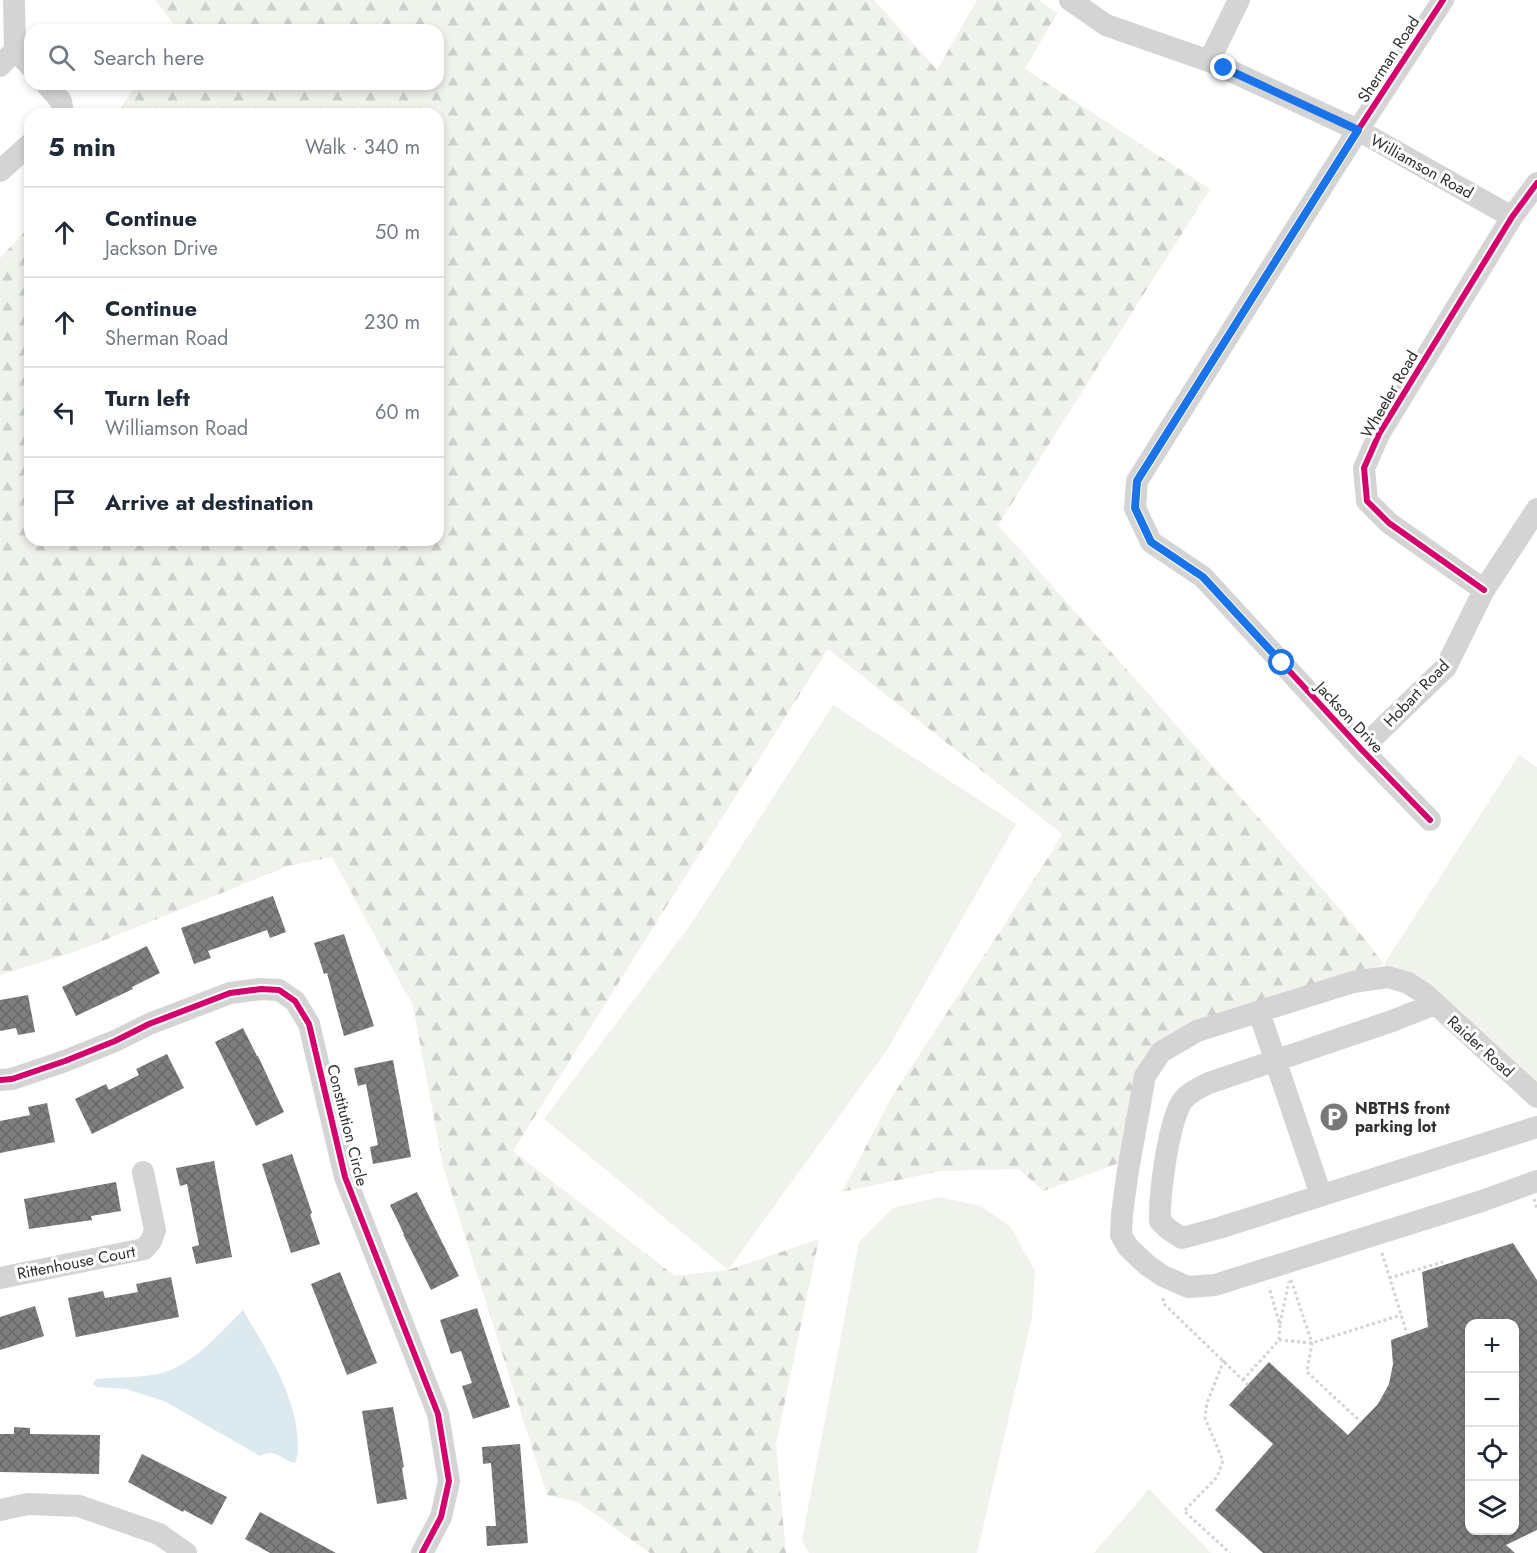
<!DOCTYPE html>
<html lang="en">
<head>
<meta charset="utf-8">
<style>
  body { margin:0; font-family:Jost,sans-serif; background:#f6f6f7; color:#1f2937 }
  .controls { position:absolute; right:18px; bottom:18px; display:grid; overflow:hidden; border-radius:12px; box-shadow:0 3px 9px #0003 }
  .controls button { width:54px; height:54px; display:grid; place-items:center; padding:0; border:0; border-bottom:2px solid #e0e1e3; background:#fff; color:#1f2937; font:30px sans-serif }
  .stop { position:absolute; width:18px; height:18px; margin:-14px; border:4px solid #1a73e8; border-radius:50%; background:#fff }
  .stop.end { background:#1a73e8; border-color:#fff; box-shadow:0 2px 6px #0008 }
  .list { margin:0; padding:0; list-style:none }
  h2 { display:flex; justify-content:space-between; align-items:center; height:78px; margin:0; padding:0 24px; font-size:26px }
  h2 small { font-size:20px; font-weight:400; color:#747a83 }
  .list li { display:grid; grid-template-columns:39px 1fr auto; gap:18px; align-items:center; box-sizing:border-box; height:90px; padding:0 24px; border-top:2px solid #e0e1e3 }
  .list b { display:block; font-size:22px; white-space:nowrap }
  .list p { margin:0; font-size:20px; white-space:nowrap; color:#747a83 }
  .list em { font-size:20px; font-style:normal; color:#747a83 }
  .icon { flex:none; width:33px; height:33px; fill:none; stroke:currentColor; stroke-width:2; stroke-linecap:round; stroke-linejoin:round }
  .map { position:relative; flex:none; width:1537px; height:1553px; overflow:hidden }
  .search { position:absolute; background:#fff; box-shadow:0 3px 9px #0003; left:24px; top:24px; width:420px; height:66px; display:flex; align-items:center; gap:15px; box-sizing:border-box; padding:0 21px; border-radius:18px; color:#747a83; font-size:22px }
  .panel { position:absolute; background:#fff; box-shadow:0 3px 9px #0003; left:24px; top:108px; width:420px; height:438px; border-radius:18px }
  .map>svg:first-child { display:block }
</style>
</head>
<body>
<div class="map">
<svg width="1537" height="1553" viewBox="0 0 1537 1553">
  <defs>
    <pattern id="forest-firs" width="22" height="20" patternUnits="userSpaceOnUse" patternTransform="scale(1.5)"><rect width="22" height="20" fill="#f0f2ec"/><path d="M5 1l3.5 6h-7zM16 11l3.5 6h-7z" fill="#ced0cb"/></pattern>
    <pattern id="building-cross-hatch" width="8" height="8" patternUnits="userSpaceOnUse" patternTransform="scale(1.5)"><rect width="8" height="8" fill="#7f7f7f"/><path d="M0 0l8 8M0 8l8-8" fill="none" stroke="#686868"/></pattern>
  </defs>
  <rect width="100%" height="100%" fill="#fff"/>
  <path fill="url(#forest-firs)" d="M155,0H874L937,70L977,0H1039L1057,13L1025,69L1210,189L998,525L1347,917L1384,964L1155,1043L1119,1163L1043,1191L1019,1169L941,1171L842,1192L893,1095L1051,853L1062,834L828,649L513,1151L675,1276L728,1270L819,1239L776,1444L786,1553H650L578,1502L547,1495L443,1166L413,1006L332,857L288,866L80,950L0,975V258L30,226V540H438V114H117L136,84H438V30H169L173,23Z"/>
  <path fill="#f0f2ec" d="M833,705L1016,824L887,1050L728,1270L544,1119L691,924Z
    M1519,755L1537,767V1103L1384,964Z
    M940,1197L980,1206L1010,1226L1035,1271L1032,1318L977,1553H809L802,1540L859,1242L893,1208Z
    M1149,1489L1211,1553H1094Z"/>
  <path fill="#dceaf0" d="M243,1310C267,1352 297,1395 298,1445C298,1451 298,1457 295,1463C282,1460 274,1447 260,1456L164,1401L126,1389L97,1387L93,1384L96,1379C116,1377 143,1378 162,1373C195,1363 219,1334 243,1310Z"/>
  <path fill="url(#building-cross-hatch)" fill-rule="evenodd" d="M273,896L286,932L270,938L267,930L208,951L211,958L194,964L181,928Z
    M344,934L374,1026L344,1036L327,973L324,974L314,943Z
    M147,946L160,973L132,987L133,989L76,1016L62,987Z
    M28,995L35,1032L18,1035L16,1028L0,1031V1000Z
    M243,1028L257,1056H258L284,1112L256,1126L215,1042Z
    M167,1054L184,1088L92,1134L75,1099L106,1084L109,1090L139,1075L136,1069Z
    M393,1060L411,1157L373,1164L370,1147L378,1145L366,1084L358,1086L354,1068Z
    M47,1103L55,1142L0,1153V1121L30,1115L28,1107Z
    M292,1154L312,1213L310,1214L320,1244L291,1253L262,1164Z
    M214,1161L232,1257L196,1264L192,1247L199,1245L187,1184L180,1186L176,1168Z
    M116,1182L121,1211L91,1216L92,1220L29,1229L24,1199Z
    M417,1192L459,1276L431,1290L403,1234H404L390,1205Z
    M1513,1243L1537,1280V1530L1506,1545L1515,1553H1263L1215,1510L1273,1444L1229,1405L1269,1362L1348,1435L1378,1404L1389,1384L1393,1364L1391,1340L1428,1327L1422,1272ZM1470,1323H1515V1530H1470Z
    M340,1272L377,1363L347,1375L311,1284Z
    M171,1277L179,1317L76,1337L68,1298L103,1291L105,1298L138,1292L136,1284Z
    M35,1306L44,1336L0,1350V1317Z
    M477,1308L510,1407L473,1419L462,1386L472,1383L461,1351L451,1354L440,1320Z
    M393,1407L404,1467L402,1468L407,1499L377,1504L362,1411Z
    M14,1427L30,1428V1434L100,1435L99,1474L0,1472V1434H14Z
    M520,1444L528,1543L487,1546L486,1526H496L491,1463L483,1464L482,1447Z
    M142,1454L227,1497L212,1525L184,1510L183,1512L128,1482Z
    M260,1512L336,1553H270L245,1539Z"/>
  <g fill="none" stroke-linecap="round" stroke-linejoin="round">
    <path stroke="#d3d3d3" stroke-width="3" stroke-dasharray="3 3" stroke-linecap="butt" d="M1534,1199L1537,1208
      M1382,1253L1407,1334
      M1389,1278L1443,1262
      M1291,1280L1312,1343L1307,1372L1361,1422
      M1163,1298L1164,1304L1248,1385
      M1280,1324L1289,1281
      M1279,1340L1312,1343L1401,1315
      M1224,1360L1207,1403L1205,1418L1223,1461L1217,1477L1184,1511L1230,1553
      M1243,1380L1279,1340L1280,1325L1269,1287"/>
    <path stroke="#d4d4d4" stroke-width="22" d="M1070,0L1106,25L1209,61L1358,130L1512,217
      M15,50L30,66
      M1209,61L1239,0
      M0,66L15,50L14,0
      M46,84L61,101L63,114
      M0,171L30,144
      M1484,590L1389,523L1367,501L1364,468L1379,434L1512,217L1537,183
      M1361,749L1446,667L1484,590L1537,509
      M1430,820L1361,749L1203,577L1151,542L1135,508L1137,481L1358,130L1443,0
      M1435,1004L1392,1021L1209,1083C1199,1088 1185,1094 1180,1105C1168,1129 1159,1194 1160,1221L1168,1229L1182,1238L1219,1228L1537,1127
      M1259,1012L1321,1195
      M0,1080L12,1079L65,1061L115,1041L149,1024L230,993L261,989L279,990L295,1001L309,1024L345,1177L438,1414L449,1481L441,1517L422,1553
      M1537,1097L1425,994L1408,983L1388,977L1353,982L1197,1031L1161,1052L1145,1076L1128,1170L1122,1214L1121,1235L1128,1247L1147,1265L1163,1276L1188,1287L1215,1285L1482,1201L1537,1181
      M0,1278L144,1249L151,1241L155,1230L143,1172
      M0,1510L28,1504L79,1506L159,1534L186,1553"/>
    <g stroke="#fff" stroke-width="10">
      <path id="cycleway" d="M1484,590L1389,523L1367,501L1364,468L1379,434L1512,217L1537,183
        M1430,820L1361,749L1203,577L1151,542L1135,508L1137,481L1358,130L1443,0
        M0,1080L12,1079L65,1061L115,1041L149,1024L230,993L261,989L279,990L295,1001L309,1024L345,1177L438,1414L449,1481L441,1517L422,1553"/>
    </g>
    <use href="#cycleway" stroke="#d6006c" stroke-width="6"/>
  </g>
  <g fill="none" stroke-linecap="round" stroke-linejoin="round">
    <path stroke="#1a73e8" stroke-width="8" d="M1224,68L1358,130L1137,481L1135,508L1151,542L1203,577L1282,663"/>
  </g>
  <defs>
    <g id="parking-disc" transform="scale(1.5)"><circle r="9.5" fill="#787878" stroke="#fff"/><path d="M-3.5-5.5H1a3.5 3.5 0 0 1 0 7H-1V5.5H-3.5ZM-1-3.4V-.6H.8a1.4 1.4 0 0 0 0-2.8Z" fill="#fff"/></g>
  </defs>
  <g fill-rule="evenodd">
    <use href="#parking-disc" x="1334" y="1117"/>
  </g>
  <g text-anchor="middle" stroke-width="6" stroke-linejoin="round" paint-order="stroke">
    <g font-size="16" fill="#303030" stroke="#fff">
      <text transform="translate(1388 59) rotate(-57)" y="6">Sherman Road</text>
      <text transform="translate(1422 166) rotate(29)" y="6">Williamson Road</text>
      <text transform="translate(1389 394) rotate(-60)" y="6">Wheeler Road</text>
      <text transform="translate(1416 693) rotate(-46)" y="6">Hobart Road</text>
      <text transform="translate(1350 717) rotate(47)" y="6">Jackson Drive</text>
      <text transform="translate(1481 1046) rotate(42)" y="6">Raider Road</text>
      <text transform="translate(348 1125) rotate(76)" y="6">Constitution Circle</text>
      <text transform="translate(76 1262) rotate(-11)" y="6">Rittenhouse Court</text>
    </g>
    <g font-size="16" font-weight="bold" fill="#303030" stroke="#fff" text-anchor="start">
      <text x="1355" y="1114">NBTHS front<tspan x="1355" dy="18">parking lot</tspan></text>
    </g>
  </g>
</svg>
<div class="controls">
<button>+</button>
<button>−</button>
<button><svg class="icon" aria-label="locate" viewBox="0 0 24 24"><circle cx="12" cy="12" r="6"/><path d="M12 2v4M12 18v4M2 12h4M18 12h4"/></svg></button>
<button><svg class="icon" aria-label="layers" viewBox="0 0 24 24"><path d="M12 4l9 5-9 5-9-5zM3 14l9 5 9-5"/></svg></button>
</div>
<div class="stop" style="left:1282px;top:663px"></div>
<div class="stop end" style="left:1224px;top:68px"></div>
<div class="search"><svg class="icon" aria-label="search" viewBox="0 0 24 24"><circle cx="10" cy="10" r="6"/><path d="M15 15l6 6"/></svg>Search here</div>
<section class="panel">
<h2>5 min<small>Walk · 340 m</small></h2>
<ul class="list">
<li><svg class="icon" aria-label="ahead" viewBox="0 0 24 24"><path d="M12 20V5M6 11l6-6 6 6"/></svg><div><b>Continue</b><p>Jackson Drive</p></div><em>50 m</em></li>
<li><svg class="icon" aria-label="ahead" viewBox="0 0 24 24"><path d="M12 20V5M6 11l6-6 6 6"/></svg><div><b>Continue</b><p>Sherman Road</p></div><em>230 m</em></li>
<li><svg class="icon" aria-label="left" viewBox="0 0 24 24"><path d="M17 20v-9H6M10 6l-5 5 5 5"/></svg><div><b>Turn left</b><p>Williamson Road</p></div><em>60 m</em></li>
<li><svg class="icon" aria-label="arrive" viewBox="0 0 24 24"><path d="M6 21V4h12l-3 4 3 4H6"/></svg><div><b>Arrive at destination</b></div></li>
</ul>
</section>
</div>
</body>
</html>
